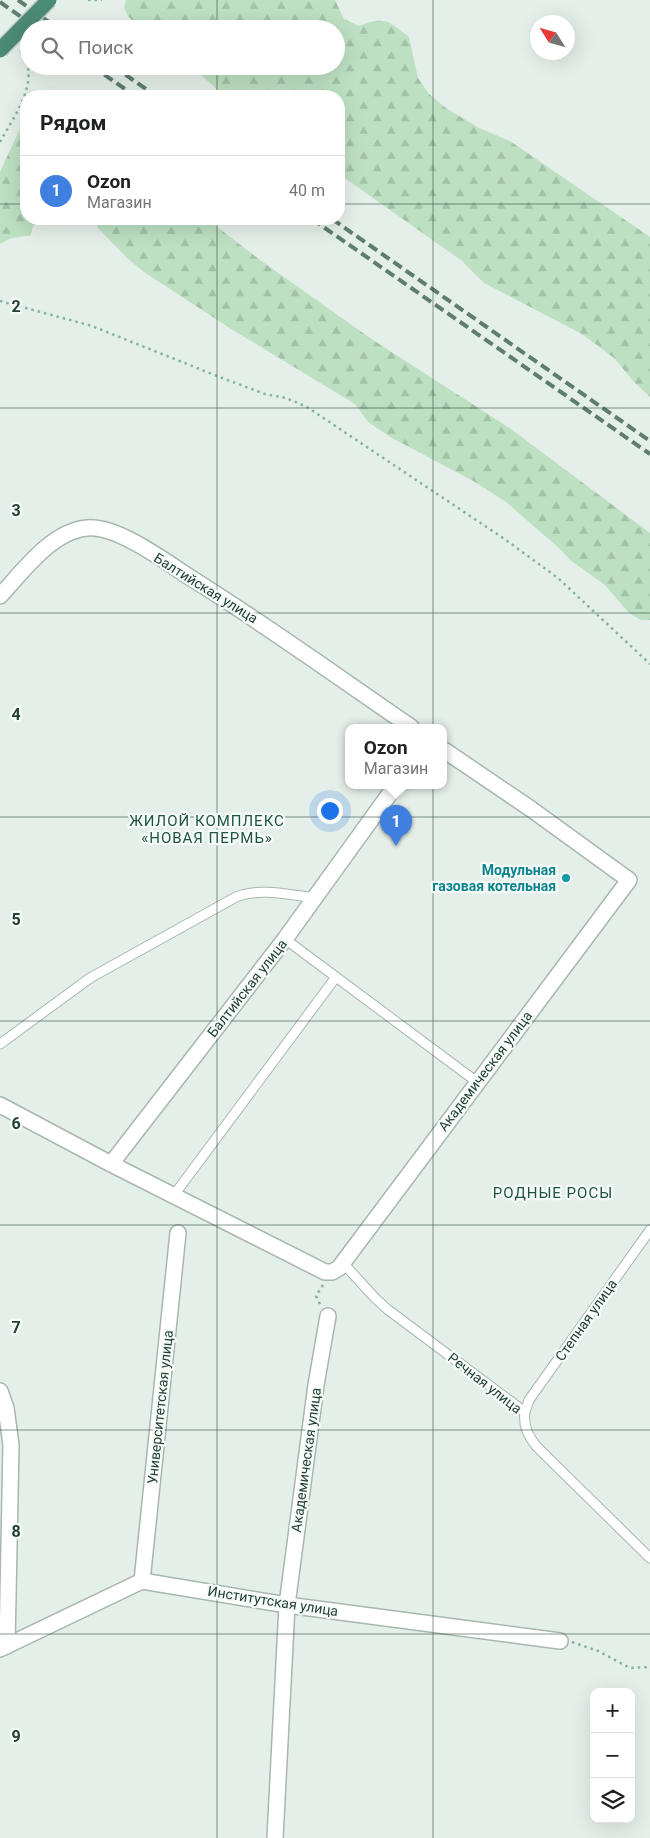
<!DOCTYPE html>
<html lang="ru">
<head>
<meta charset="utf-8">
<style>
  body { margin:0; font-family:Roboto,sans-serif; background:#f2f2f2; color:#202124 }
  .controls { position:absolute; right:15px; bottom:15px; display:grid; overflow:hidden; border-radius:10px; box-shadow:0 5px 20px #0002 }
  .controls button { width:45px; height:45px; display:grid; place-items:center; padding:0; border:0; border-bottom:1px solid #e0e0e0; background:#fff; color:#202124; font:25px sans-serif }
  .compass { position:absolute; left:530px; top:15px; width:45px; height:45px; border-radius:50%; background:#fff; box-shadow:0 5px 20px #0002; rotate:307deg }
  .you { position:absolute; left:329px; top:810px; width:18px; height:18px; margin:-12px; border:4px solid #fff; border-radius:50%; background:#1a73e8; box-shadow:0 0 0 8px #1a73e833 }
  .badge { display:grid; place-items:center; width:32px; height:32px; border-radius:50%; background:#80443d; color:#fff; font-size:16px; font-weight:700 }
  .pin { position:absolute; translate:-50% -41px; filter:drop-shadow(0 1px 2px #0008) }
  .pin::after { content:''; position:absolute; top:26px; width:18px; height:15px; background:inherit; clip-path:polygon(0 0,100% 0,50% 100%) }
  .popup { position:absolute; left:345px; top:724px; width:102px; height:65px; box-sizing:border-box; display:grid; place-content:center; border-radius:10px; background:#fff; filter:drop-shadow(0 1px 4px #0005); font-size:16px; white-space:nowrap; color:#757577 }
  .popup b { font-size:19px; color:#202124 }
  .popup::after { content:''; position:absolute; left:50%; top:100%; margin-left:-10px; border:10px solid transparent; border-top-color:#fff }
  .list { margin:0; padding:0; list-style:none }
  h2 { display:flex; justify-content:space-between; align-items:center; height:65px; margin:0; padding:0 20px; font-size:21px }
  h2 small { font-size:16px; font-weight:400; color:#757577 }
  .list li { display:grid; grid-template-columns:32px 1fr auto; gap:15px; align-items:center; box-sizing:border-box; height:70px; padding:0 20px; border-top:1px solid #e0e0e0 }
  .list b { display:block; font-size:19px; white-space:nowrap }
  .list p { margin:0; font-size:16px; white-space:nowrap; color:#757577 }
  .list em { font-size:16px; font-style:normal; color:#757577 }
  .icon { flex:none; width:28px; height:28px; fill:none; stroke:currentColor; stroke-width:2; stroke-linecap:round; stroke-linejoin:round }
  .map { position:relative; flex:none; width:650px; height:1838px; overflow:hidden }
  .search { position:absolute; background:#fff; box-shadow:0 5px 20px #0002; left:20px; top:20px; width:325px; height:55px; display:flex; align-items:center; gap:12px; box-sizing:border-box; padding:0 18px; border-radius:28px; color:#757577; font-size:19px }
  .panel { position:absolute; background:#fff; box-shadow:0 5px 20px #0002; left:20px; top:90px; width:325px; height:135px; border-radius:20px }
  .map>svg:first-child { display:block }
</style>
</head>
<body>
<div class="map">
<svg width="650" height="1838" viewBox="0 0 650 1838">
  <defs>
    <pattern id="forest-firs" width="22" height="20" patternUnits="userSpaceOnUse" patternTransform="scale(1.25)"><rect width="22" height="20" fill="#bde0c2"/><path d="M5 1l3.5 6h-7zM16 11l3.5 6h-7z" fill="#a2c1a7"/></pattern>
  </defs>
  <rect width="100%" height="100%" fill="#e5efe9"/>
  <path fill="url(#forest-firs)" d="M126,0H335L344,19L359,26C386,16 388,21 409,37L418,78L429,94L446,108L479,128L510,141L650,237V397L633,381L615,359L597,345L580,333L484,283L462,261L339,174V96H224L199,73L188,66H336V29H140L128,16L124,8Z
    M26,116V219H55L53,221L42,219L33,226L30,236C19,236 9,238 0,244V172Z
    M95,219H207L260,260L373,340L511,429L650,533V620H641L629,613L605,585L570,560L561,550L506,502L475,482L392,438L368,422L355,404L228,327L144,272L127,258L98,228Z"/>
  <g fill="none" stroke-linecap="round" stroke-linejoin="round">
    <g stroke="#a7b7af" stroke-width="11">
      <path id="service" d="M285,939L477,1082
        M0,1044L90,978L236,897C260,887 290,895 315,898
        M174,1195L336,977
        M343,1263L375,1298L387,1309L525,1412C523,1426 528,1436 537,1447L650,1558
        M525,1412L529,1400L650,1230"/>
    </g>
    <g stroke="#a7b7af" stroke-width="18">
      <path id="minor" d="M0,596C23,571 52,531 87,528C117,525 166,562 191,578C266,625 338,677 411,727
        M0,1105L111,1164L325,1272H332L339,1268L629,880L531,809L444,750
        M111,1164L285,939L396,785
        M0,1391L6,1408L11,1445L7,1646
        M142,1581L178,1233
        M0,1649L142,1581L287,1605L560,1641
        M275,1838L287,1605L316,1385L328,1316"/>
    </g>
    <path stroke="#84b39e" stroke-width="2.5" stroke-dasharray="2.5 4" stroke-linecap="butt" d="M88,0H102
      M0,142C14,116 43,79 20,50
      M0,301L92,326L222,378L265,394L286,398L307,407L503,538L558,578L650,664
      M320,1304L316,1296L323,1285
      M572,1642L598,1651L630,1668L650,1667"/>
    <use href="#service" stroke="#fff" stroke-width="9"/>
    <use href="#minor" stroke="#fff" stroke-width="15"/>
    <path stroke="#5e7d70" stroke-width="4" stroke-dasharray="10 5" stroke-linecap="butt" d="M18,0L59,29
      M0,2L38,29
      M92,66L135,96
      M113,66L156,96
      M312,219L650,454
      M332,219L650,441"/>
    <g stroke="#c1cac6" stroke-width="18" stroke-linecap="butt">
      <path id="trunk-bridge" d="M0,50L49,0"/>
    </g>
    <use href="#trunk-bridge" stroke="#4b8a74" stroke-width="15"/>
  </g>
  <path fill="none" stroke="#234135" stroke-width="1" stroke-opacity="0.55" d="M217,0V29M433,0V1838M217,66V96M0,204H26M339,204H650M217,219V1838M0,408H650M0,613H650M0,817H650M0,1021H650M0,1225H650M0,1430H650M0,1634H650"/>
  <circle fill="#0f9aa8" stroke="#f6fbf8" stroke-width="2" cx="566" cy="878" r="5"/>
  <g text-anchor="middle" stroke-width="4.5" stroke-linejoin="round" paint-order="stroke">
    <g font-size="14" fill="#234135" stroke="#f6fbf8">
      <text transform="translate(206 588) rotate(32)" y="5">Балтийская улица</text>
      <text transform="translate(247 988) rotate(-52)" y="5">Балтийская улица</text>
      <text transform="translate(485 1071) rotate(-53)" y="5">Академическая улица</text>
      <text transform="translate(586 1320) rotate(-55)" y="5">Степная улица</text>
      <text transform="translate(485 1383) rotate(38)" y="5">Речная улица</text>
      <text transform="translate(160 1407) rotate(-84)" y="5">Университетская улица</text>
      <text transform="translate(306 1460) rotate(-82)" y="5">Академическая улица</text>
      <text transform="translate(273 1601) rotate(9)" y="5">Институтская улица</text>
    </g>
    <g font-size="14" font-weight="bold" fill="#0d838f" stroke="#f6fbf8" text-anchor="end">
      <text x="556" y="875">Модульная<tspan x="556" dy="16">газовая котельная</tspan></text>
    </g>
    <g font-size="15" letter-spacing="1" fill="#1e5540" stroke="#f6fbf8">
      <text x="207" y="826">ЖИЛОЙ КОМПЛЕКС<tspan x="207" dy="17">«НОВАЯ ПЕРМЬ»</tspan></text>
      <text x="553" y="1198">РОДНЫЕ РОСЫ</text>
    </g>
  </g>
  <g font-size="16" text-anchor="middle" font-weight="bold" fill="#234135" stroke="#f6fbf8" stroke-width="4.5" stroke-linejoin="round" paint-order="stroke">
    <text x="16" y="312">2</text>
    <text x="16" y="516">3</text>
    <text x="16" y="720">4</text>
    <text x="16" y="925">5</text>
    <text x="16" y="1129">6</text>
    <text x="16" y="1333">7</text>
    <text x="16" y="1537">8</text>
    <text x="16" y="1742">9</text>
  </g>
</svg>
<div class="controls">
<button>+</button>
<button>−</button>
<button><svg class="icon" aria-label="layers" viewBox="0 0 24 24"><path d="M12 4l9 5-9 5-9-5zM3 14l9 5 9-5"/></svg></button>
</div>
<svg class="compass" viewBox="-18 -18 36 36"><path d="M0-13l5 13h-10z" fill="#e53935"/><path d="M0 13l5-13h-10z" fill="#757577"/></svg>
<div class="you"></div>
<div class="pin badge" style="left:396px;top:846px;background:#3f7fe0">1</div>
<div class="popup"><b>Ozon</b>Магазин</div>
<div class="search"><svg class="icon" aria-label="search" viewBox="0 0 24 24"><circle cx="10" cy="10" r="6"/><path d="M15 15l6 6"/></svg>Поиск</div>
<section class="panel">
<h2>Рядом<small></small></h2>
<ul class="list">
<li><span class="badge" style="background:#3f7fe0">1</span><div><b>Ozon</b><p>Магазин</p></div><em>40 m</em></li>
</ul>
</section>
</div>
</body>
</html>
